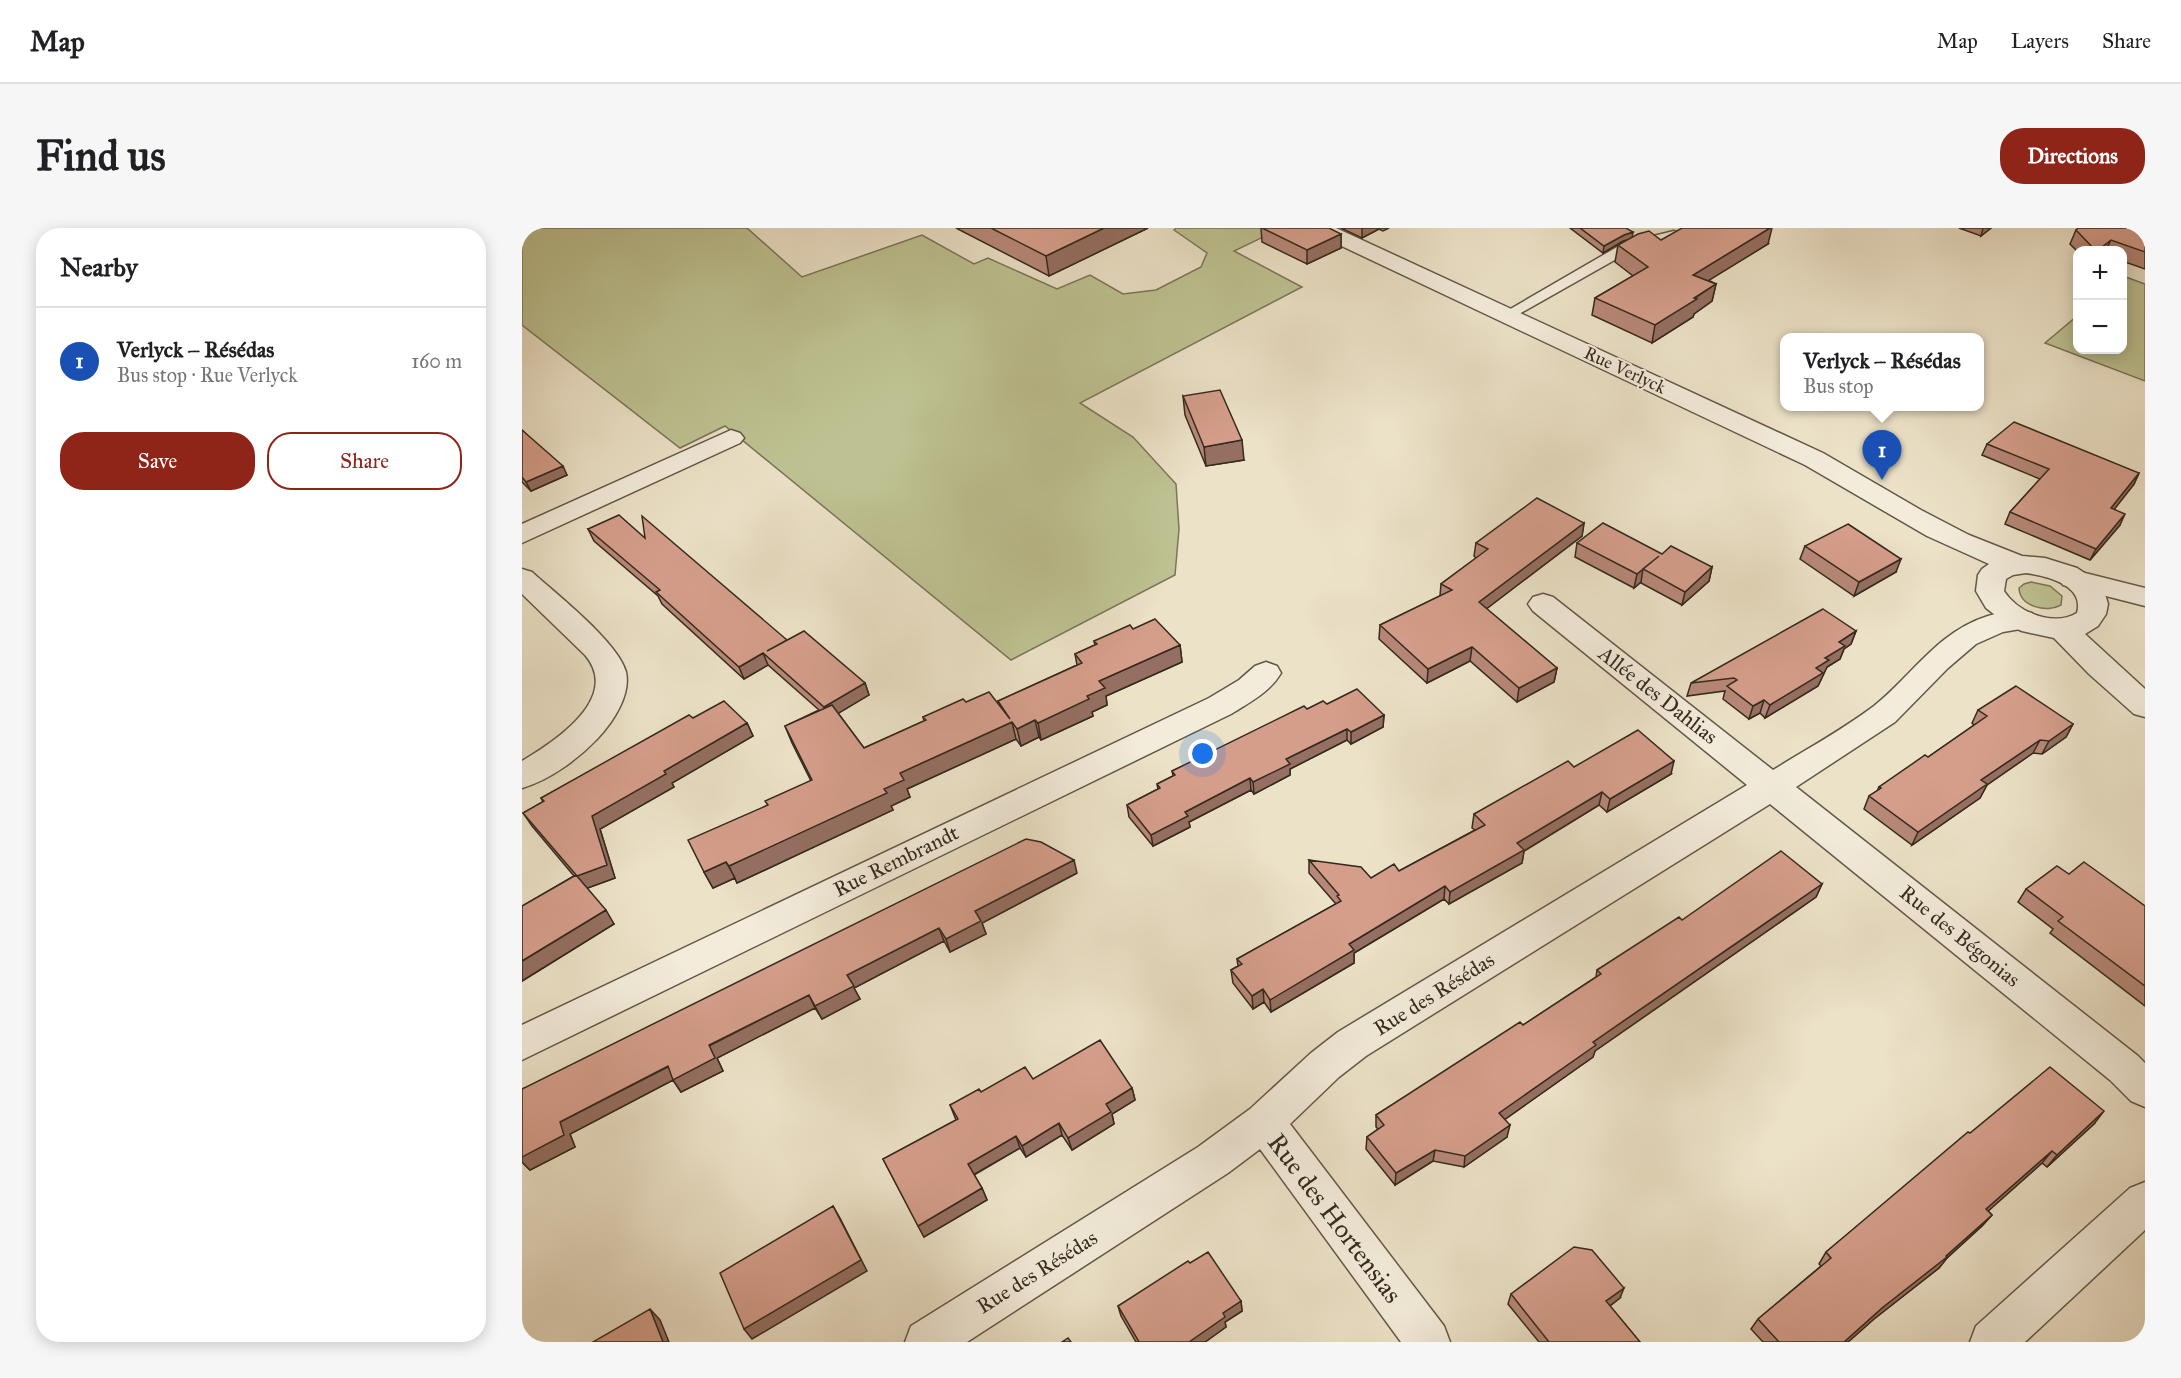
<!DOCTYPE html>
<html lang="en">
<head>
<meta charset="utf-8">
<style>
  body { margin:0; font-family:"IM FELL Great Primer",serif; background:#f6f6f6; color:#202124 }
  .controls { position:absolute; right:18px; top:18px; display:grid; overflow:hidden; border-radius:12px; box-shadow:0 3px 15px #0003 }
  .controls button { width:54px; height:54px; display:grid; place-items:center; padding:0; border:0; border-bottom:2px solid #e0e0e0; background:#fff; color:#202124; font:30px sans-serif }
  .you { position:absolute; left:681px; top:526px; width:21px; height:21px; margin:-15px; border:4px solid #fff; border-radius:50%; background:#1a73e8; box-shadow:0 0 0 9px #1a73e833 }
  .badge { display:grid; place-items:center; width:39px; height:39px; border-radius:50%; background:#8f2418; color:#fff; font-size:20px; font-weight:700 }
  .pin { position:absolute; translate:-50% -50px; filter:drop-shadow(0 2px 3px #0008) }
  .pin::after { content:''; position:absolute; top:32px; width:21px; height:18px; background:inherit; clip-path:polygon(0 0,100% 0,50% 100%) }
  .popup { position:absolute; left:1258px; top:105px; width:204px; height:78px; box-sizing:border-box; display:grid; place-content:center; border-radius:12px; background:#fff; filter:drop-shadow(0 2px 4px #0005); font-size:20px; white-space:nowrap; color:#757577 }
  .popup b { font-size:22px; color:#202124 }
  .popup::after { content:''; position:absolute; left:50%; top:100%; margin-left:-12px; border:12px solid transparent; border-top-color:#fff }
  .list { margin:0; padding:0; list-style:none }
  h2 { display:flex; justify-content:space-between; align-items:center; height:78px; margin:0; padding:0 24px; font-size:26px }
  h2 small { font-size:20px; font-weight:400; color:#757577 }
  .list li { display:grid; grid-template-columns:39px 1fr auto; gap:18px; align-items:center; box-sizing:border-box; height:108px; padding:0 24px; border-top:2px solid #e0e0e0 }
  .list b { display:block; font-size:22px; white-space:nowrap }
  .list p { margin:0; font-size:20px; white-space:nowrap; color:#757577 }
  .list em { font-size:20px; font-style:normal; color:#757577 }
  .actions { display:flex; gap:12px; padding:18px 24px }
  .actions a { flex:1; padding:14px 0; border:2px solid #8f2418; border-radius:24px; text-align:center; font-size:21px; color:#8f2418 }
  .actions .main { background:#8f2418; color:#fff }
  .map { position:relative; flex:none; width:1623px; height:1114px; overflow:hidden; border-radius:24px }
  header { display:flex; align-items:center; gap:36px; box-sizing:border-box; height:84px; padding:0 30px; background:#fff; border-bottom:2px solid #e0e0e0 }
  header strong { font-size:28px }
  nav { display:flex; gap:33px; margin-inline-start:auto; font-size:21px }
  .intro { display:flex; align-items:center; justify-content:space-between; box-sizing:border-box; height:144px; padding:0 36px }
  h1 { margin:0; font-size:42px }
  .button { padding:15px 27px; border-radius:24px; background:#8f2418; color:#fff; font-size:21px; font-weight:700 }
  main { display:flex; gap:36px; padding:0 36px }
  aside { flex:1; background:#fff; border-radius:24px; box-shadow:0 3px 15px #0003 }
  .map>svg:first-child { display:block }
</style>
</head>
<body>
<header>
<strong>Map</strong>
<nav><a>Map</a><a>Layers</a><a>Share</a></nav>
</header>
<div class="intro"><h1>Find us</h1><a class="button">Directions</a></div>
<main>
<aside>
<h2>Nearby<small></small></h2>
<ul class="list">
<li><span class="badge" style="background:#1a4fb4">1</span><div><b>Verlyck – Résédas</b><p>Bus stop · Rue Verlyck</p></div><em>160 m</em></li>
</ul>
<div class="actions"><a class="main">Save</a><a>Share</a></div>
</aside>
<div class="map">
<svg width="1623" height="1114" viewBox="0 0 1623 1114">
  <rect width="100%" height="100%" fill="#ece2c8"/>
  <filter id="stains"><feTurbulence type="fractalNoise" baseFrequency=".00333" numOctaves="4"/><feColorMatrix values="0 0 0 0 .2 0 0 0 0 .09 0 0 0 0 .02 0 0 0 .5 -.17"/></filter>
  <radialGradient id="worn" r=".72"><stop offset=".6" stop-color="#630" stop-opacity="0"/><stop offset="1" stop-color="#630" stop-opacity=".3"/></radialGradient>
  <path fill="#bec292" stroke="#7a7658" stroke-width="1.5" d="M0,0H225L280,49L400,7L452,36L466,30L535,61L568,47L601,66L634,62L679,39L685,25L652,2L654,0H760L712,23L780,59L558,175L611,209L654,256L657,301L653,347L489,432L203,198L158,220L0,97Z
    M1601,48L1623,56V153L1523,115L1555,88L1556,122H1600Z
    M1509,354L1528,358L1540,368L1539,377C1525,385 1498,379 1497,360L1502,356Z"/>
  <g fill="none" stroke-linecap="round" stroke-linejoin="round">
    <g stroke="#635848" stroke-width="3">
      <path id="service" d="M1152,3L1159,7L1157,10L1112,21L990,90H980L978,87L1102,15Z"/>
    </g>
    <g stroke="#635848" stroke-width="3">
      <path id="minor" d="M209,202L218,205L222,210L218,215L0,315V296Z
        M0,341L10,344C34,366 96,414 104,444C109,467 91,494 76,510C56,531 28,552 0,560V533C32,514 100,470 63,427L0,366Z
        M1551,342L1623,360V378L1541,357L1537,351L1541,345Z
        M1021,366L1031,369L1251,542C1285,521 1320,502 1352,478C1391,447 1415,404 1466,388C1480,384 1495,381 1510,385L1515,392L1510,399L1481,404L1454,416L1426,440L1373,494L1274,559L1616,828L1623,835V879L1609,873L1588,852L1248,576L844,828L817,849L768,896L922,1098L928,1114H879L738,921L706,945L445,1114H383L389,1098L676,919L728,881L789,825L816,804L1225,557L1011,383L1006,376L1011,369Z
        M744,434L755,438L759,445C748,464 728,474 709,486L0,832V797L687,470L717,452L733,438Z
        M1623,954V1002L1503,1114H1448L1454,1098L1608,960Z"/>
    </g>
    <g stroke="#635848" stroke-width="3">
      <path id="tertiary" d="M786,0H814L1301,225L1399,282L1447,307L1500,328L1523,330L1555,340L1573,352L1583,366L1586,376L1584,386L1576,398L1563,406L1623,461V489L1612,486L1567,446L1532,410L1500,403L1486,397L1464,380L1454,363L1456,347L1460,341L1467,336L1405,308L1283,237L790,4ZM1504,345C1525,348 1563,357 1555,385C1532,399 1496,385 1482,363L1484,351L1491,347Z"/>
    </g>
    <use href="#service" fill="#f3ecdb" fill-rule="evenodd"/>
    <use href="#minor" fill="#f3ecdb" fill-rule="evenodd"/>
    <use href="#tertiary" fill="#f3ecdb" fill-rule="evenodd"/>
  </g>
  <path fill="#b78878" stroke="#352a1e" stroke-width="1.5" d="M434,0H626L527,48Z
    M739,0L819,6V20L785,36L740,14Z
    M819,0H867L861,3L857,1L840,10Z
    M1048,0H1104L1110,9L1139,12L1246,16L1186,52L1194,56L1190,73L1172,86L1171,89L1130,115L1070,87L1073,70L1111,48L1093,34L1096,17L1105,12L1101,13L1081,25Z
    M1437,0H1469L1459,8Z
    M1623,0V41L1600,33V22H1556V24L1548,16L1554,2Z
    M661,168L722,232L684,238L663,187Z
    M0,202L45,247L9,263L0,254Z
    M1465,216L1617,245L1612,256L1592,281L1598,297L1568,332L1483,296L1488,284L1518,251L1460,227Z
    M1062,295L1060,308L964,381L1035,440L1032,454L995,474L948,433L905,455L857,411L858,397L918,368L919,356L954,330L952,328L954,315Z
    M66,301L123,310L265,412L343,455L347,467L316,485L342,520L402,493L401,489L444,474L477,477L476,473L555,437L553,426L573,417L572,413L611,401L658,417L660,434L584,468L585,477L570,484L571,488L519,512L517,509L499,518L494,511L385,561L388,569L369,578L371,582L215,655L213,650L191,660L182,644L245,577L289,553L270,515L263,498L297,482L246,437L222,451L140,376L136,368L72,313Z
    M1055,315L1140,326L1190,339L1187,353L1160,377L1119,355V354L1112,360L1053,329Z
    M1283,318L1374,344L1332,368L1278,331Z
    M1334,403L1329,416L1322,421L1318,431L1305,439L1296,458L1243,490L1238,485L1227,491L1201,471L1203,463L1165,468L1169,455Z
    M805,476L862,487L861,499L829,516L825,512L768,541V547L732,566L729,562L667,594L668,599L631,618L607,589L605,577L636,561L635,556L651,548L650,543L785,481Z
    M1456,482L1551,496L1544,509L1520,526L1511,525L1465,557L1458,570L1390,617L1342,581L1347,568L1355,563L1357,559L1406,529L1452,497L1450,495Z
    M171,490L225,495L231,508L150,555L152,559L78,601L93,650L65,660L92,696L0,753V678L52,648L10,598L1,585L21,574L19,570Z
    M1052,539L1149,546L1085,584L1077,577L1002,623L1000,635L927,676L922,671L832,725V735L749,784L742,774L731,781L711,755L709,742L716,738L715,731L814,676L787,645V632L849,650L877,643L953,602L950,600L952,586Z
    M555,645L460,695L464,706L428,724L422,713L332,760L338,771L300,791L293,780L195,830L201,843L159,864L151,852L48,906L53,919L8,942L0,934V861Z
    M1547,646L1623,678V778L1528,705L1531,701L1496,674L1504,661Z
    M1300,656L1294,669L1073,823L1071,829L983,891L985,909L942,939L911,933L873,957L844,921L845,909L856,901L854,899V887L1001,797L1074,749L1075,742L1160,692Z
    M511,851L610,860L613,872L590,886L592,896L550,922L540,907L504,929L498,920L452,947L460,960L465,972L402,1009L361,931L434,892L428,877L459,864Z
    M1572,896L1525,939L1520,935L1466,983L1470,987L1460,998L1425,1030L1417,1040L1352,1091L1326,1114H1241L1229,1101L1236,1091L1299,1038L1297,1036L1304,1024L1448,905Z
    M668,1035L719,1073L720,1083L703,1094L704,1099L683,1114H614L599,1088L596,1078Z
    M989,1066L1098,1070L1088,1078L1118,1114H1017L986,1076Z"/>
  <path fill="#956f61" stroke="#352a1e" stroke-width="1.5" d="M582,0H626L527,48L524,28Z
    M840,0H857V1L840,10Z
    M1248,0H1250L1246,16L1168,64L1171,47Z
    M1461,0H1469L1459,8Z
    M1111,4L1110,11L1101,13L1081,25L1082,18L1102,7Z
    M819,6V20L785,36V22Z
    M1589,12L1584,22H1576Z
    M1194,56L1190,73L1172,86L1171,89L1130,115L1133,97Z
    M720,212L722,232L684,238L682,219Z
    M41,238L45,247L9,263L4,254Z
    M1617,245L1612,256L1584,292L1589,280Z
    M1603,286L1598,297L1568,332L1574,321Z
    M1062,295L1060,308L955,388L957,374Z
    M1137,328L1121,341L1119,354L1112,360L1115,346Z
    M1379,331L1374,344L1332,368L1337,354Z
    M1190,339L1187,353L1160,377L1163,364Z
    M1334,403L1329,416L1322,421L1318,431L1305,439L1296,458L1243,490L1248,477L1294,440L1317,414Z
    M658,417L660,434L584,468L585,477L570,484L571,488L519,512L516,495L565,468L577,453Z
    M950,419L948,433L905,455L906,441Z
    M241,425L246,437L222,451L217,439Z
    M1035,440L1032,454L995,474L997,460Z
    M343,455L347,467L307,491L302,479Z
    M1242,472L1238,485L1227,491L1231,478Z
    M862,487L861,499L829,516V504Z
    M513,492L517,509L499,518L495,501Z
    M490,494L494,511L385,561L388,569L369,578L371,582L215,655L207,638L362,561L378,545Z
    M225,495L231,508L150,555L152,559L78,601L93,650L63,661L55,648L70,588L142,543Z
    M1551,496L1544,509L1520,526L1527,513Z
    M825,501V512L768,541V547L732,566L731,554L764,531Z
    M1518,512L1511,525L1465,557L1458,570L1390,617L1396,604L1459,552Z
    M1152,533L1149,546L1085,584L1088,571Z
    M728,550L729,562L667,594L668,599L631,618L629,607L663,584Z
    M1080,564L1077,577L1002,623L1000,635L927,676L928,664L995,615Z
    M552,632L555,645L460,695L464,706L428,724L424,711L453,683Z
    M204,634L213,650L191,660L182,644Z
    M1300,656L1294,669L1073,823L1071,829L975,897L977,885L1071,814Z
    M923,658L922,671L832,725V735L749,784L748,772L827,716Z
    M84,682L92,696L0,753V733Z
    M417,700L422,713L332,760L338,771L300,791L293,778L325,747Z
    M741,761L742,774L731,781L730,768Z
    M287,767L293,780L195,830L201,843L159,864L151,852L48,906L53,919L8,942L0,934V925L38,894Z
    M610,860L613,872L590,886L592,896L550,922L546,910L584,876Z
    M1582,883L1572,896L1525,939L1535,927Z
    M537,895L540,907L504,929L500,918Z
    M988,897L985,909L942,939L943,928Z
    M494,908L498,920L451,947L446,936Z
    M913,922L911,933L873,957L874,945Z
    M1530,923L1520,935L1455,993L1464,981Z
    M460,960L465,972L402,1009L396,998Z
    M311,978L318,990L345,1043L230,1111L222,1101Z
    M1470,987L1460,998L1425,1030L1417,1040L1352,1091L1326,1114H1322L1360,1080L1424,1028Z
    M1102,1060L1098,1070L1081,1083L1084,1073Z
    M719,1073L720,1083L703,1094L704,1099L683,1114H667L701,1085Z
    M128,1081L138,1092L147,1114H141Z"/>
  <path fill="#d59e8b" stroke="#352a1e" stroke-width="1.5" d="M469,0H582L524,28Z
    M740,0H807L819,6L785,22Z
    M1058,0H1104L1111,4L1102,7L1082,18Z
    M1160,0H1248L1171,47L1194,56L1172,70L1175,71L1133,97L1073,70L1126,39L1096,17L1116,6L1127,3L1139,12Z
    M1556,0H1623V24L1589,12L1576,22H1573L1554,2Z
    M698,162L720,212L682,219L661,168Z
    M1492,194L1617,245L1589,280L1603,286L1574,321L1488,284L1527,241L1465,216Z
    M0,202L41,238L4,254L0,249Z
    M1015,270L1062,295L957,374L1035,440L997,460L950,419L906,441L858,397L930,362L919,356L966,321L954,315Z
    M97,287L123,310L120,288L265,412L245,423L282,403L343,455L302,479L241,425L217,439L134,364L138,362L66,301Z
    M1081,295L1140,326L1149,318L1190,339L1163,364L1121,341L1137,328L1115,346L1055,315Z
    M1326,296L1379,331L1337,354L1283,318Z
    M1301,381L1334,403L1317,414L1323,418L1303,430L1307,432L1294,440L1301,445L1248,477L1242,472L1231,478L1205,458L1215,452L1212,450L1169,455Z
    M633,391L658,417L577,453L583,460L565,468L567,471L516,495L513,492L495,501L490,494L378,545L382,552L362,561L365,565L207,638L204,634L182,644L166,612L246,577L243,573L290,552L263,498L310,477L342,520L404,492L401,489L441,471L444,474L467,464L488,491L476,473L560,435L553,426L575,416L572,413L608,397L611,401Z
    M1494,458L1551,496L1527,513L1518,512L1459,552L1465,556L1396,604L1347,568L1359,560L1357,559L1403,527L1406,529L1465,488L1456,482Z
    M835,461L862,487L829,504L825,501L764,531L768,536L731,554L728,550L663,584L666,588L629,607L605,577L638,560L635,556L653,547L650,543L782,478L785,481L801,473L805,476Z
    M202,473L225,495L142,543L144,546L70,588L85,637L55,648L1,585L22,573L19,570L167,487L171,490Z
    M1116,502L1152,533L1088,571L1080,564L995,615L1002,622L928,664L923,658L827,716L832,722L748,772L741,761L730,768L709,742L720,736L715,731L819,673L815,668L817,667L787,632L839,639L849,650L872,636L877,643L963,597L952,586L1046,533L1052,539Z
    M504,611L519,614L552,632L453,683L459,693L424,711L417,700L325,747L332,758L293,778L287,767L187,817L193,830L151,852L146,838L38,894L42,907L0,929V861Z
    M1259,623L1300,656L1071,814L1074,817L977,885L988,897L943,928L913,922L874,945L845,909L862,897L854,887L998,794L1001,797L1079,746L1075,742L1157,689L1160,692Z
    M1562,634L1623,678V758L1536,693L1541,689L1504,661L1535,638L1547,646Z
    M54,647L84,682L0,733V678Z
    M578,812L610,860L584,876L589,884L546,910L537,895L500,918L494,908L446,936L460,960L396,998L361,931L436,891L428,877L457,861L459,864L503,839L511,851Z
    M1528,839L1582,883L1535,927L1530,923L1464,981L1470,987L1424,1028L1425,1029L1360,1080L1322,1114H1257L1236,1091L1309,1030L1304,1024L1446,904L1448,905Z
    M311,978L339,1032L222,1101L198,1045Z
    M1052,1019L1070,1022L1102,1060L1084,1073L1118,1114H1027L989,1066Z
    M686,1024L719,1073L701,1085L703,1089L667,1114H617L596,1078L666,1033L668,1035Z
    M128,1081L141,1114H71Z
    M546,1110L549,1114H540Z"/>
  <g text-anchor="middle" stroke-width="4.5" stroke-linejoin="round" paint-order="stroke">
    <g font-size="18" fill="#352a1e" stroke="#f3ecdb">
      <text transform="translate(1103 142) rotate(25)" y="6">Rue Verlyck</text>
    </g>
    <g font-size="21" fill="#352a1e" stroke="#f3ecdb">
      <text transform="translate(1136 467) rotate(38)" y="7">Allée des Dahlias</text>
      <text transform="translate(374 633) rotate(-26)" y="7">Rue Rembrandt</text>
      <text transform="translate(1438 708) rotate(39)" y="7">Rue des Bégonias</text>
      <text transform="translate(912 766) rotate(-32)" y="7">Rue des Résédas</text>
      <text transform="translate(515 1044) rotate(-32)" y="7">Rue des Résédas</text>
    </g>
    <g font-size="26" fill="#352a1e" stroke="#f3ecdb">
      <text transform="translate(813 990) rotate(53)" y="9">Rue des Hortensias</text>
    </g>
  </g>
  <rect width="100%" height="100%" filter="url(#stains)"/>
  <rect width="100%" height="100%" fill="url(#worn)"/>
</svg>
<div class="controls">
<button>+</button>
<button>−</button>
</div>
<div class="you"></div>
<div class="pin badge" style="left:1360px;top:252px;background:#1a4fb4">1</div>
<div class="popup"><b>Verlyck – Résédas</b>Bus stop</div>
</div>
</main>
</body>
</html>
